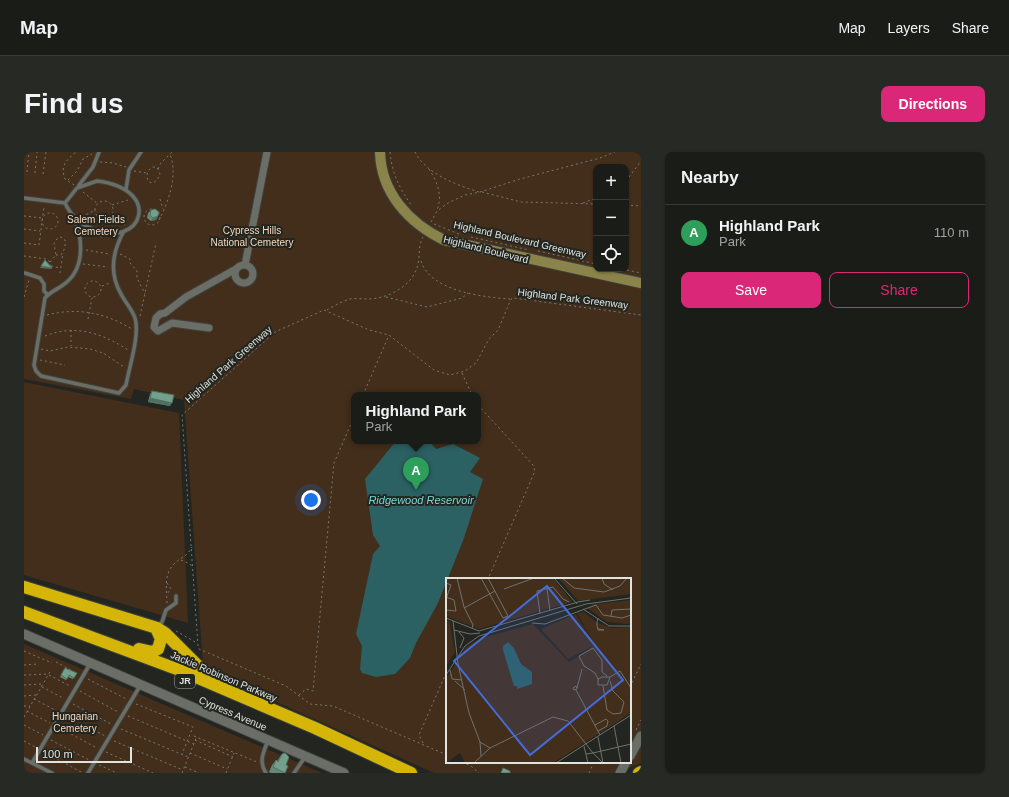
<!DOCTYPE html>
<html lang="en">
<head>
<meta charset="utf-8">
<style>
  body { margin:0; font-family:Arial,sans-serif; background:#272925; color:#f1f3f6 }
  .controls { position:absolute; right:12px; top:12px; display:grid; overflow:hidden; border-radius:8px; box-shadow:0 1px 3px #0004 }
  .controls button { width:36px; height:36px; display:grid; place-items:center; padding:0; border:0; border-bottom:1px solid #383a37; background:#1a1c18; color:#f1f3f6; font:20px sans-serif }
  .scale { position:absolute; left:12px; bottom:10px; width:96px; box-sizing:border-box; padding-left:4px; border:2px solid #e1e3df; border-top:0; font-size:11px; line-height:14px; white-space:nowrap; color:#e1e3df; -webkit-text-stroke:3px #232620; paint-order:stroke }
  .you { position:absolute; left:287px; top:348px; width:14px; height:14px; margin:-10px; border:3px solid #fff; border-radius:50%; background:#1a73e8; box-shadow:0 0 0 6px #1a73e833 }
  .badge { display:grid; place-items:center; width:26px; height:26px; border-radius:50%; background:#db2777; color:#fff; font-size:13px; font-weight:700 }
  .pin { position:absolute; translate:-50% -33px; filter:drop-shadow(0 1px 2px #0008) }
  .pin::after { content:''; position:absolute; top:21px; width:14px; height:12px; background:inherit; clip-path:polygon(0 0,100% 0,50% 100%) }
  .popup { position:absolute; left:327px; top:240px; width:130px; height:52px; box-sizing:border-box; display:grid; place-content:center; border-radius:8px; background:#1a1c18; filter:drop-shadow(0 1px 3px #0005); font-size:13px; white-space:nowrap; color:#9fa1a2 }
  .popup b { font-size:15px; color:#f1f3f6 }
  .popup::after { content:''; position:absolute; left:50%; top:100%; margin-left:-8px; border:8px solid transparent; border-top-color:#1a1c18 }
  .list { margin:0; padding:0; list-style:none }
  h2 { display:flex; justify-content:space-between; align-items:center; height:52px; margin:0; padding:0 16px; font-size:17px }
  h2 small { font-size:13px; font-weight:400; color:#9fa1a2 }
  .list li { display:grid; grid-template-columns:26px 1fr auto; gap:12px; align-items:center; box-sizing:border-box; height:56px; padding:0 16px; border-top:1px solid #383a37 }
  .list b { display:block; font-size:15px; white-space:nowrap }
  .list p { margin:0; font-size:13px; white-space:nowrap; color:#9fa1a2 }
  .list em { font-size:13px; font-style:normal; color:#9fa1a2 }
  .actions { display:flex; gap:8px; padding:12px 16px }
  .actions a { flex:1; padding:9px 0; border:1px solid #db2777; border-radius:8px; text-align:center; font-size:14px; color:#db2777 }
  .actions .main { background:#db2777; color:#fff }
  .icon { flex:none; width:22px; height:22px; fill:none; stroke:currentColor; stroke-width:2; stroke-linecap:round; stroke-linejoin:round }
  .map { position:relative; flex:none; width:617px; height:621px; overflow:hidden; border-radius:8px }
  header { display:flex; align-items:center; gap:24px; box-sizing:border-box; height:56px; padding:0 20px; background:#1a1c18; border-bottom:1px solid #383a37 }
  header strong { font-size:19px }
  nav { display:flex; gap:22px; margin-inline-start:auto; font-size:14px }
  .intro { display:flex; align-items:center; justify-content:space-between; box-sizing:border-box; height:96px; padding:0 24px }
  h1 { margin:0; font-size:28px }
  .button { padding:10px 18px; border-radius:8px; background:#db2777; color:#fff; font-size:14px; font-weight:700 }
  main { display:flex; gap:24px; padding:0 24px }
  aside { flex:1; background:#1a1c18; border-radius:8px; box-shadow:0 1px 3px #0004 }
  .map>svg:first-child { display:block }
</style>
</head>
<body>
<header>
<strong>Map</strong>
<nav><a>Map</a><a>Layers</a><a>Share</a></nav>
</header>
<div class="intro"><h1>Find us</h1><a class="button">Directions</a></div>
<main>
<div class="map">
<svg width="617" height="621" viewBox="0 0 617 621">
  <rect width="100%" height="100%" fill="#232620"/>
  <path fill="#432e1c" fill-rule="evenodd" d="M0,0H617V611L591,621H410L202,527L179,513L160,248L110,237L107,247L0,227ZM572,15H602V117H572ZM330,243H454V289H330ZM423,427H606V610H423Z
    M0,230L155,261L164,471L0,423Z
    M0,492L298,621H0Z"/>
  <path fill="#2b6163" d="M372,289H405L412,297L429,292L456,306L446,320L459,327L440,386L414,451L392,491L386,506L371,522L352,525L338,521L336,517L338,494L332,482L349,402L356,394L349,383L341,327Z"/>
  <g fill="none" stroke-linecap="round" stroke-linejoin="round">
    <g stroke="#3f423d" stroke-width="5.5">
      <path id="service" d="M73,29C140,37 118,98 69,77C55,72 47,64 41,51L53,36Z
        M55,33L69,15L75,0
        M102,37L105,18L117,0
        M0,46L41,51
        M51,67C59,89 61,118 39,133C32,138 26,140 21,146L10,213L12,219L17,224L95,241L102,233C105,216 116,183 111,166C108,157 101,150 97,142C85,121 88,101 99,81
        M1,121L16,126L20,132V139L24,143
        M135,473L138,470L142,458L152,451V444
        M0,607L28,621
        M8,611L66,512
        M64,621L116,534
        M242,621C234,609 240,600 244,588
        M270,621L281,605"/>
    </g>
    <g stroke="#3f423d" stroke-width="9">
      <path id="minor" d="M211 122a9 9 0 1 1 18 0a9 9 0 1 1-18 0Z
        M221,113L243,0
        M185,176L148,171L134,179L130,175L132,166L136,162L141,161L162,145L212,117"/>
    </g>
    <g stroke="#3f423d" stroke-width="11">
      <path id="tertiary" d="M0,482L320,621
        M606,604L617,584
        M596,621L602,610"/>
    </g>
    <g stroke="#3f423d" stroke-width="12">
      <path id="secondary" d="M356,0C357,41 385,71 420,88L617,131"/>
    </g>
    <g stroke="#3f423d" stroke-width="14">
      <path id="motorway" d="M0,435L133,476L141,481L176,516L191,527
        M0,460L158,519L291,576L387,621
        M115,497L128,500L134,497L137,487L132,476
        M615,621L617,620"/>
    </g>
    <path stroke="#777974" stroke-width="1" stroke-dasharray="2 3" stroke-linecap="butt" d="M366,0C368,21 375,36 388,54
      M391,0C402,22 433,33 455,40
      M76,10L89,11L102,15
      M129,15H133L136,22L133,28L129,31L125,30C121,24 123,18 129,15Z
      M134,17L136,12L148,0
      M405,17C413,30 419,43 413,58
      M110,19L123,21
      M3,20L5,0
      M11,21L13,0
      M19,22L22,0
      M44,28L53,19L59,7L68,2
      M602,29L617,9
      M50,33L41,27C36,13 42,9 52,0
      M59,40L74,52
      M458,40L497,50L572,52
      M136,47L139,57
      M71 58a9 9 0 1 1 18 0a9 9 0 1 1-18 0Z
      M559,51L572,46
      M88,53L104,48
      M602,53L617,54
      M120 65a8 8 0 1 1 16 0a8 8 0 1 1-16 0Z
      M18 69a8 8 0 1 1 16 0a8 8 0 1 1-16 0Z
      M88,63L101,73
      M0,64L19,66
      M58,65L71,58
      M135,68C145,49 154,23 146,2
      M407,70L413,59L424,51L441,43L456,40L496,27L576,6L591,0
      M410,72L435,82
      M0,77L16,79
      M66,82L78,85
      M447,85L505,98
      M0,91L15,93L20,55
      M62,98L85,102
      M514,99L572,112
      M96,102L106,107V111L113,119V126L121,142
      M0,104L22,107L26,110L27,116
      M397,109C406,139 458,145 486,147
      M26,110L32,103L30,91L33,87L37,85L41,88V96L37,103H32
      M59,112L84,115
      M27,114L36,116
      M598,117L617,121
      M36,121L39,101
      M61 137a8 8 0 1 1 16 0a8 8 0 1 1-16 0Z
      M78,134L86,131
      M0,145L5,128
      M362,145L403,155L438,146L444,141
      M303,158C309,154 319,149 326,147C332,146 338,147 344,147C360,147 380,138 389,124C399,108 392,97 399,85
      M23,163C54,155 81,161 108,177
      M116,164L132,91
      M64,167L68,146
      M47,178V194
      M21,184C51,172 78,181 104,198
      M17,197L26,199L44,195L66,197L79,201L100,215
      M16,208L41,213
      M438,221L448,243
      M339,243L365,183
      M454,253L509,313L511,319L464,427
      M157,408L166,412L169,416
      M143,431L147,437L143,442
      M143,451C143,438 139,423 150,412C158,404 161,407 168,395
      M152,479L173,491
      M0,499L28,511
      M32,510L54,522
      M0,513L15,512
      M0,523L25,522
      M25,523L46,534
      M64,527L102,547
      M0,533L18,532
      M18,535L39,546
      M606,535L617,512
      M56,539L94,560
      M275,543L282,537L289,539L310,311L330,265
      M0,544L12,543
      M10,547L33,559
      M49,552L87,572
      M112,552L169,575L158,602
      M0,554H6
      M3,559L26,571
      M43,564L81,584
      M104,564L170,592
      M0,565L27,518
      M0,573L19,583
      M34,575L73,596
      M97,577L164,605
      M612,578L617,568
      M170,584L233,610
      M27,588L65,608
      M171,588L209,605
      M0,589L11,595
      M90,589L159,618
      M399,591L395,583L423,519
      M20,600L59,621
      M82,600L129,621
      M166,601L203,617
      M423,603L309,554L286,552L262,534L175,497L174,494L158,263L251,180L300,158L345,178L365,183L410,218L426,223L441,219L452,211L465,187L474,178L487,147L489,146L617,163
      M438,610L447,614L455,621
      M75,613L93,621
      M161,615L175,621
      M158,621L173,584
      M202,621L210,601
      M565,621L570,610"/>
    <use href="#service" stroke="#6a6e67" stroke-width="3.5"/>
    <use href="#minor" stroke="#6a6e67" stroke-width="7"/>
    <use href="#tertiary" stroke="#6a6e67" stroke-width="9"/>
    <use href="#secondary" stroke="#8a834a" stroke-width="10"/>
    <use href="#motorway" stroke="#d4b508" stroke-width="12"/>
  </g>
  <path fill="#638a78" d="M127,58L134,64L132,68L127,69L123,66L124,61Z
    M128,239L146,254L124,250L126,242Z
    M40,517L53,521L49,527L44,525L42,528L36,525Z
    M258,602L262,613L261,621H247L245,620L248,613L252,608L253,609Z"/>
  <path fill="#507061" d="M134,64L132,68L127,69L129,66Z
    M17,114L28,116L27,117L16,116Z
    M126,246L148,251L146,254L124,250Z"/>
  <path fill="#73a08b" stroke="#507061" d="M131,57L135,60L134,64L129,66L126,63L127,58Z
    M21,108L28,116L17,114Z
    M128,239L150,243L148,251L126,246Z
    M41,516L53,521L50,526L45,523L43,527L37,523Z
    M261,601L265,605L262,613L264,614L261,621L249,615L252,608L254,610L258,602Z
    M479,616L486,619V621H477Z"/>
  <g text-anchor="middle" stroke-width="4" stroke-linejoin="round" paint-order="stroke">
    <rect fill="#232620" stroke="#a8aaa6" stroke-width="1" x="151" y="522" width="20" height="14" rx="3"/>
    <g font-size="9" font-weight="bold" fill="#e1e3df">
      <text x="161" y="532">JR</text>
    </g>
    <g font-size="10" fill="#f9d8bc" stroke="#232620">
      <text x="72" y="71">Salem Fields<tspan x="72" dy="12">Cemetery</tspan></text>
      <text x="228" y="82">Cypress Hills<tspan x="228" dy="12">National Cemetery</tspan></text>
      <text x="51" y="568">Hungarian<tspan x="51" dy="12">Cemetery</tspan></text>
    </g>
    <g font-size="10" fill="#e1e3df" stroke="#232620">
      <text transform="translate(496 87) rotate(13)" y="4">Highland Boulevard Greenway</text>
      <text transform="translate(462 97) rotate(14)" y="4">Highland Boulevard</text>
      <text transform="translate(549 146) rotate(7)" y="4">Highland Park Greenway</text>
      <text transform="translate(204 212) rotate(-41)" y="4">Highland Park Greenway</text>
      <text transform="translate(200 524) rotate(23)" y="4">Jackie Robinson Parkway</text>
      <text transform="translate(209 561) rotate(23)" y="4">Cypress Avenue</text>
    </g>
    <g font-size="11" font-style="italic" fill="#7ad5d9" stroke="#232620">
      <text x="397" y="352">Ridgewood Reservoir</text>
    </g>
  </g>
  <g transform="translate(422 426)">
    <rect width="185" height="185" fill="#232620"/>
    <path d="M0,0H107L126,24L33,51L0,38ZM112,0H185V16L132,23ZM185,22V45L181,46L161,44L141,30L149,26ZM138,34L150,44L165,50L185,49V135L107,185H19L14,175L0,185V101L20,69L35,60L87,46L123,84L149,67L122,81L95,51L130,36L149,67L131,35ZM0,42L4,44L9,74L0,88Z" fill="#432e1c"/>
    <path d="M62,64L68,70L75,86L86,94V106L71,111V108H68L57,72V68Z" fill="#2b6163"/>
    <path fill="none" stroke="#6f726c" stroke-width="1" d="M11,0L18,29L27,47L26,50M35,0L57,40L62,38L42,0M108,0L131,26M116,0L128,10L158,14L174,8L181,0M156,0L158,6L167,12M0,5L5,7L0,21M58,11L88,0M101,11L104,33M0,19L8,22L10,33L0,32M132,24L144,22M18,30L49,13M137,31L163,48H185M139,31L150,27L157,37L176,40L185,37M94,36L91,13L107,9L117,21L123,24M165,38L166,32L185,31M0,40L33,53L132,24M152,40L151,44V48L152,51V52H158L152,51M7,43L12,86L23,135L34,164L44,170M86,45L99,46L139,31M8,52L24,56L34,55M13,54L18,60L14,70M4,92L6,101L16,102M0,97L19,68L33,58L140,26L185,20M164,99L161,107H152V101L156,99H164L174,93L185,110M152,101L149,95L138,88L133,78L147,70L156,82V94L161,98M9,103L19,112M130,108L131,111L128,112L127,110ZM157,108L161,132L167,136L175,135L178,124L167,113L164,103M131,110L136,91M130,112L154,157M149,147L160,141L162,143L161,148L152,153M168,148L175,185M152,159L157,185M34,164L35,178M138,168L142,185M140,176L147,175L157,185M28,185L44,170L107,139L122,143L147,175L185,166M110,185L185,137"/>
    <path fill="#446cd9" fill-opacity="0.15" stroke="#446cd9" stroke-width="2" d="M101,8L177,102L84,177L8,83Z"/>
    <rect width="185" height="185" fill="none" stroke="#e1e3df" stroke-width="2"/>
  </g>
</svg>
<div class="controls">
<button>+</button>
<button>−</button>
<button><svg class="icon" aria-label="locate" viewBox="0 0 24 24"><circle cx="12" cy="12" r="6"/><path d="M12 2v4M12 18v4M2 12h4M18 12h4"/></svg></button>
</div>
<div class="scale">100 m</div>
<div class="you"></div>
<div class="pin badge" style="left:392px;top:338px;background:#2e9e5b">A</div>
<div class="popup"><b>Highland Park</b>Park</div>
</div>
<aside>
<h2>Nearby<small></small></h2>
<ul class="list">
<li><span class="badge" style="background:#2e9e5b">A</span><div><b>Highland Park</b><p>Park</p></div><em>110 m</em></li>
</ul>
<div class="actions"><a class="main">Save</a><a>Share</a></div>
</aside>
</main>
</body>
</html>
